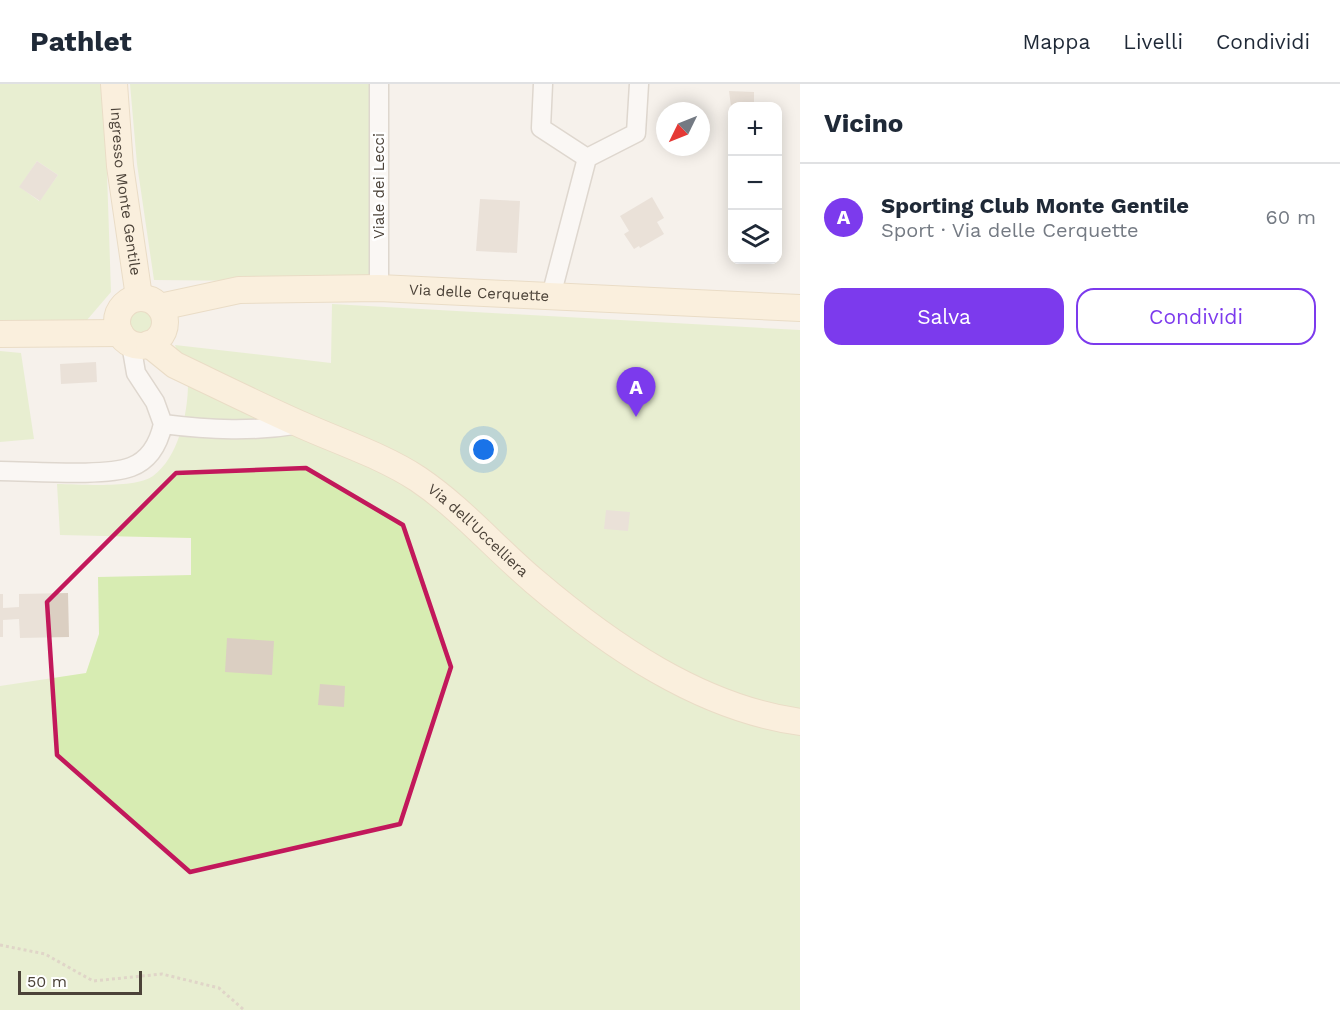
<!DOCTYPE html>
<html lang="it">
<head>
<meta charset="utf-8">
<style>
  body { margin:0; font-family:"Work Sans",sans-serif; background:#f6f6f7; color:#1f2937 }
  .controls { position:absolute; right:18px; top:18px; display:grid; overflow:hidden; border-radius:12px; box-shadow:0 3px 15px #0003 }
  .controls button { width:54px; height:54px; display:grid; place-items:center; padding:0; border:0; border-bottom:2px solid #e0e1e3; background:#fff; color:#1f2937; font:30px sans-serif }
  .compass { position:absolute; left:656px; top:18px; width:54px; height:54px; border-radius:50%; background:#fff; box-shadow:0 3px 15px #0003; rotate:227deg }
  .scale { position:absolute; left:18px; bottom:15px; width:124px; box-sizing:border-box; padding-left:6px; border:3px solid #4b4238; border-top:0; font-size:16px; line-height:21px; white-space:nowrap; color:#4b4238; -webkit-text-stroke:4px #fff; paint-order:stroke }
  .you { position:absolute; left:484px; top:366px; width:21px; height:21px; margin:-15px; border:4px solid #fff; border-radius:50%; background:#1a73e8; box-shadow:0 0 0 9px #1a73e833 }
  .badge { display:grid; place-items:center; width:39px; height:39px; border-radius:50%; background:#7c3aed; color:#fff; font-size:20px; font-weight:700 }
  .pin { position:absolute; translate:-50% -50px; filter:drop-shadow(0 2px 3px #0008) }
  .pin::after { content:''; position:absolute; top:32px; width:21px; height:18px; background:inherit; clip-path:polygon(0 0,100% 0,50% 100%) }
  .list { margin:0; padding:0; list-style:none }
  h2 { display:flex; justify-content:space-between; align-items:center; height:78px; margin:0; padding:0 24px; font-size:26px }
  h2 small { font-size:20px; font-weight:400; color:#747a83 }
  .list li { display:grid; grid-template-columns:39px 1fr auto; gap:18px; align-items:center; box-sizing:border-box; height:108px; padding:0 24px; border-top:2px solid #e0e1e3 }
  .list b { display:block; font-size:22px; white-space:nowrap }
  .list p { margin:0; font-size:20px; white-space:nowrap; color:#747a83 }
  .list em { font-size:20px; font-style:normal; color:#747a83 }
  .actions { display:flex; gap:12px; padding:18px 24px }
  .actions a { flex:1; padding:14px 0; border:2px solid #7c3aed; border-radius:18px; text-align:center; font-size:21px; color:#7c3aed }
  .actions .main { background:#7c3aed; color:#fff }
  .icon { flex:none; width:33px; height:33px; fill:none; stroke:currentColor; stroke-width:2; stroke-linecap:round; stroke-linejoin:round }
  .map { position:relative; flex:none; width:800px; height:926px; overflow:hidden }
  header { display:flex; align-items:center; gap:36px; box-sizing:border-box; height:84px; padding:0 30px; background:#fff; border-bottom:2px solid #e0e1e3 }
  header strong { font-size:28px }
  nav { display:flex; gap:33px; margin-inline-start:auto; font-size:21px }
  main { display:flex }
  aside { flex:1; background:#fff }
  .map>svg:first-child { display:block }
</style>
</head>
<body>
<header>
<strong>Pathlet</strong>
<nav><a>Mappa</a><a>Livelli</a><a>Condividi</a></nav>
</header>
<main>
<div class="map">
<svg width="800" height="926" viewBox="0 0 800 926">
  <rect width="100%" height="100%" fill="#f6f1eb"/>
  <path fill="#d7ecb2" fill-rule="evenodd" d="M0,0H104L111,208L87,236L0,237ZM37,77L58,91L39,117L20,103Z
    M130,0H373L372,198L154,196L137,80Z
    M332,220L800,246V926H0V602L86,589L99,550L98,493L191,491V454L60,451L57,400C80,400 135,405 153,392C178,374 188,330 188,300C187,288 179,273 175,261L331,279Z
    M128 238a13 13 0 1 1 26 0a13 13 0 1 1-26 0Z
    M0,267L21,269L34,355L0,358Z"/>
  <path fill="#dbcfc2" d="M729,7L754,8V22H731Z
    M728,38L732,39V71H729Z
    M37,77L58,91L40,117L19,103Z
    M652,113L664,134L657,138L664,150L640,164L639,162L634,165L624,150L629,147L620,132Z
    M480,115L520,117L517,169L476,167Z
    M96,278L97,298L61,300L60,280Z
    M606,426L630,428L628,447L604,445Z
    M68,509L69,553L20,554L19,535L3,536V553H0V510H3V524L19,523V510Z
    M227,554L274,557L272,591L225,588Z
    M320,600L345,602L344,623L318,621Z"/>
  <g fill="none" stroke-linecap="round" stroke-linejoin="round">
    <g stroke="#c2b8ac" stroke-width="21">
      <path id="street" d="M543,0L541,44L587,74L636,49L639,0
        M379,204V0
        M551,212L587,74
        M131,260L136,289L155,318L163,340
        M0,387C31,387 105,393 131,383C150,376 159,358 163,340C210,346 253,348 301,340"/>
    </g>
    <g stroke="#dbc49a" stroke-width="28">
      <g id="secondary">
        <path id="s1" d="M114,0L120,82L139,213"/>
        <circle cx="141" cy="238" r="24"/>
        <path id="s2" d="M160,223L239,206L379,204L800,224"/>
        <path d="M0,250L120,249"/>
        <path id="s3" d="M149,260L175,281C217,301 259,322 302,341C340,358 383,372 418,395C461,424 494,463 534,497C609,561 700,624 800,638"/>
      </g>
    </g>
    <path stroke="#c5b39d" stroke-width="3" stroke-dasharray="3 3" stroke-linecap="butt" d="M0,861L45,870L93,897L162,890L219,904L244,926"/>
    <use href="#street" stroke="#fff" stroke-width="18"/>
    <use href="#secondary" stroke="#fec" stroke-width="26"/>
  </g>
  <path d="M0 0H800V926H0ZM306,384L403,441L451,583L400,740L190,788L57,671L47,518L176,389Z" fill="#f6f1eb" fill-opacity=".55" fill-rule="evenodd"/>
  <path fill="none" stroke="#c2185b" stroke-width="4.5" stroke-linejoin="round" d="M306,384L403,441L451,583L400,740L190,788L57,671L47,518L176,389Z"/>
  <g text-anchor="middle" stroke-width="5" stroke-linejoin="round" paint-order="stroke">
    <g font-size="15" fill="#4b4238" stroke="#fff">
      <text transform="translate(379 102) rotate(-90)" y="5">Viale dei Lecci</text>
      <text dy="5" stroke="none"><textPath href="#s1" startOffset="108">Ingresso Monte Gentile</textPath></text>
      <text dy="5" stroke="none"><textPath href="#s2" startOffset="321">Via delle Cerquette</textPath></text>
      <text dy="5" stroke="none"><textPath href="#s3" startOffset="381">Via dell'Uccelliera</textPath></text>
    </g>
  </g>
</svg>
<div class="controls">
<button>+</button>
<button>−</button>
<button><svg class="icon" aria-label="layers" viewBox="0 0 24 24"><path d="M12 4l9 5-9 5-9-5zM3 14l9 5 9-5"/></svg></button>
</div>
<svg class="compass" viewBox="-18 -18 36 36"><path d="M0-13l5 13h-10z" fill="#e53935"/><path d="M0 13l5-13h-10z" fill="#747a83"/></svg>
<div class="scale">50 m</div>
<div class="you"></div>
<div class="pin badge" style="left:636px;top:333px">A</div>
</div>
<aside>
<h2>Vicino<small></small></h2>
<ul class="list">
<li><span class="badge">A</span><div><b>Sporting Club Monte Gentile</b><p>Sport · Via delle Cerquette</p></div><em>60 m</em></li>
</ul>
<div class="actions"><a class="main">Salva</a><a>Condividi</a></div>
</aside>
</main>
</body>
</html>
